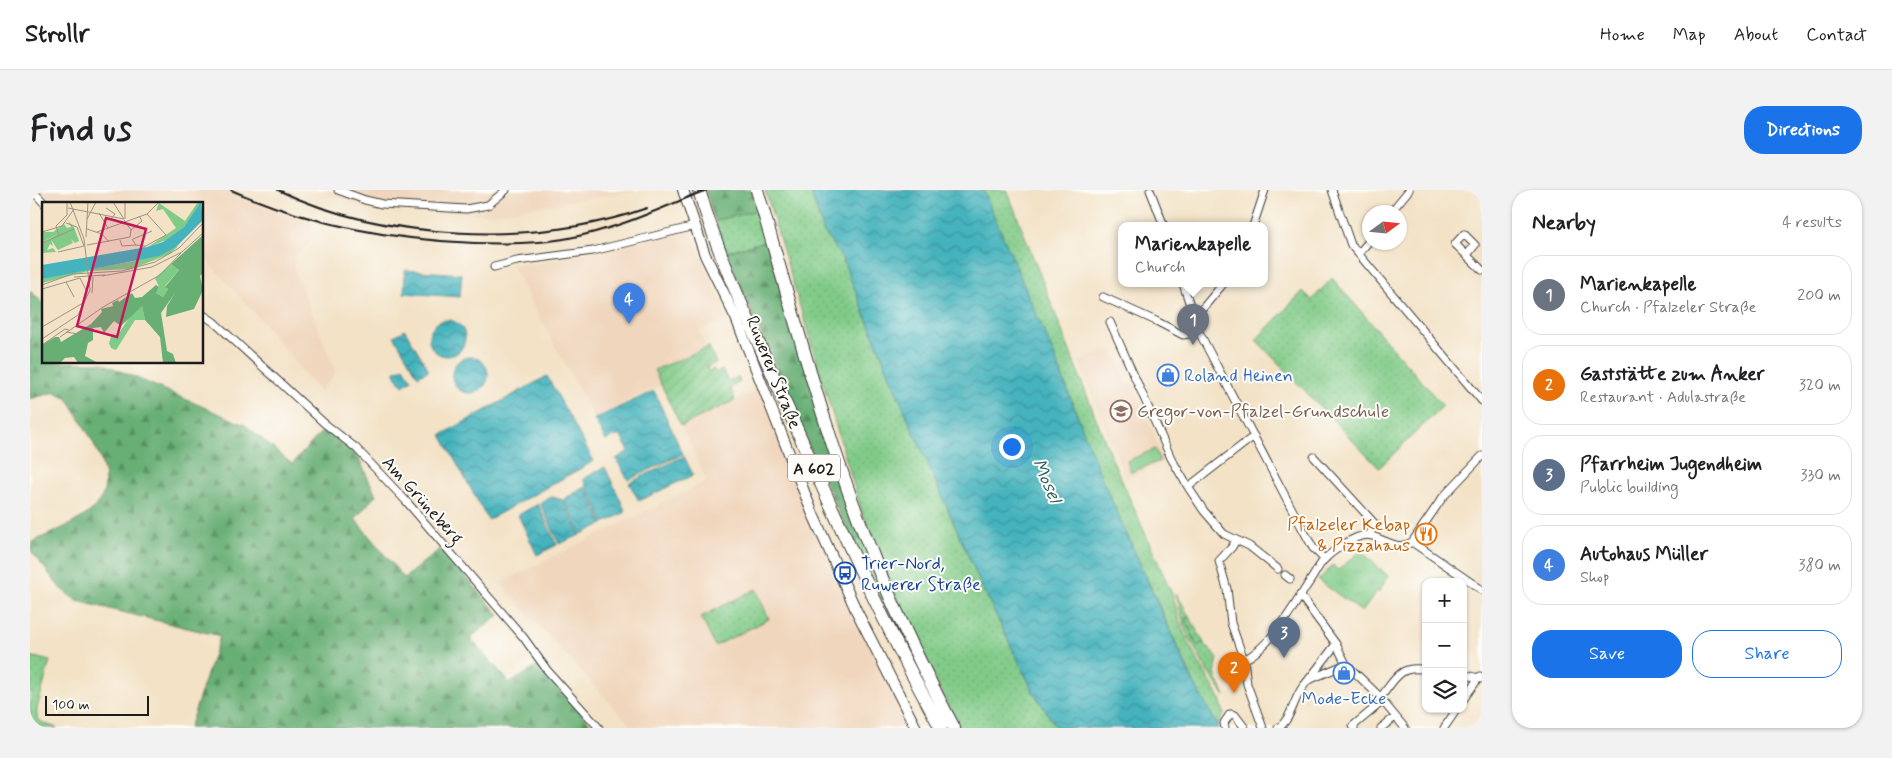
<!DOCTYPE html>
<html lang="en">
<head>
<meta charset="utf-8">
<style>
  body { margin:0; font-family:Mynerve,sans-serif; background:#f2f2f2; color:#202124 }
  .controls { position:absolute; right:15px; bottom:15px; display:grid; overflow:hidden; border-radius:10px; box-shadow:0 1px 4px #0004 }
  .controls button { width:45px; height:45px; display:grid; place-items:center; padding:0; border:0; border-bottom:1px solid #e0e0e0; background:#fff; color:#202124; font:25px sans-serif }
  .compass { position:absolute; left:1332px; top:15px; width:45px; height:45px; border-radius:50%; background:#fff; box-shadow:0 1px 4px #0004; rotate:75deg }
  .scale { position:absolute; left:15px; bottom:12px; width:104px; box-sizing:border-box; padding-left:5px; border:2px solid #1c1c1c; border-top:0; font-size:14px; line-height:18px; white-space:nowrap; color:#1c1c1c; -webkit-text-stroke:4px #fdfcf7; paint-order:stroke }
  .you { position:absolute; left:981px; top:256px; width:18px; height:18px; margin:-12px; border:4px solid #fff; border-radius:50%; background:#1a73e8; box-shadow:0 0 0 8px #1a73e833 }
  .badge { display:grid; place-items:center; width:32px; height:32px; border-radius:50%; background:#1a73e8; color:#fff; font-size:16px; font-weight:700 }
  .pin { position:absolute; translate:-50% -41px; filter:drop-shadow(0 1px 2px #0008) }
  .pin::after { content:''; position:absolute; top:26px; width:18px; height:15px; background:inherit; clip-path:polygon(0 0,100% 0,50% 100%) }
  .popup { position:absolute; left:1088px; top:32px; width:150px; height:65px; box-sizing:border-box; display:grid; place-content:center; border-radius:10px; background:#fff; filter:drop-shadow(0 1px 4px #0005); font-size:16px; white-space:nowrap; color:#757577 }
  .popup b { font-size:19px; color:#202124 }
  .popup::after { content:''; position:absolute; left:50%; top:100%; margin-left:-10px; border:10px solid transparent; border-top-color:#fff }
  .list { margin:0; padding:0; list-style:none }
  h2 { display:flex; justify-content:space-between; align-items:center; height:65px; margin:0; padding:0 20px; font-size:21px }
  h2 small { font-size:16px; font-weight:400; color:#757577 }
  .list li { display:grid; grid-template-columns:32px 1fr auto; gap:15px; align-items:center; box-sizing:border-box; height:80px; margin:0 10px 10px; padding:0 10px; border:1px solid #e0e0e0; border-radius:20px }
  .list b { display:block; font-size:19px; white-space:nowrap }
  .list p { margin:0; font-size:16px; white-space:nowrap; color:#757577 }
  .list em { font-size:16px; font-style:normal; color:#757577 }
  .actions { display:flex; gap:10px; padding:15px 20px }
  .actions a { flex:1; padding:11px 0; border:1px solid #1a73e8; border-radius:20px; text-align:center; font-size:18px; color:#1a73e8 }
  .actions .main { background:#1a73e8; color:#fff }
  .icon { flex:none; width:28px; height:28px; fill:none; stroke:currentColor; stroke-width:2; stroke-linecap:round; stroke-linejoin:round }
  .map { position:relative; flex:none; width:1452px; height:538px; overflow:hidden; border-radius:20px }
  header { display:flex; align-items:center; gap:30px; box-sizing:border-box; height:70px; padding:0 25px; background:#fff; border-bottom:1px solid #e0e0e0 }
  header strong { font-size:24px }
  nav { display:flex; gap:28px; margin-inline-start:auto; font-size:18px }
  .intro { display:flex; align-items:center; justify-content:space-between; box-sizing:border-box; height:120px; padding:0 30px }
  h1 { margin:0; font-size:35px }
  .button { padding:12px 22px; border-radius:20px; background:#1a73e8; color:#fff; font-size:18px; font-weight:700 }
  main { display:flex; gap:30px; padding:0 30px }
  aside { flex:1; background:#fff; border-radius:20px; box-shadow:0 1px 4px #0004 }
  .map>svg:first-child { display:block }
</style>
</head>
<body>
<header>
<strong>Strollr</strong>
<nav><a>Home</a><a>Map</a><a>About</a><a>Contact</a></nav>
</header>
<div class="intro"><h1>Find us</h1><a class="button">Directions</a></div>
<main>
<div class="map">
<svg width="1452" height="538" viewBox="0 0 1452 538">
  <defs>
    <pattern id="grass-dots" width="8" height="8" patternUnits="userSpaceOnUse" patternTransform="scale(1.25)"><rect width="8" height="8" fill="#81cb88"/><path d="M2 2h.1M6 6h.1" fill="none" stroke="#6fae75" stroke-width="1.8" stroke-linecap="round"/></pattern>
    <pattern id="forest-firs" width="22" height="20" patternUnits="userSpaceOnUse" patternTransform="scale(1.25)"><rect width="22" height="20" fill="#68af74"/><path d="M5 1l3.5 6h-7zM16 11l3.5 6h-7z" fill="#558e5e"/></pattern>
    <pattern id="park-tufts" width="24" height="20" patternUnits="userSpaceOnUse" patternTransform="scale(1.25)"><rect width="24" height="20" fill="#81cb88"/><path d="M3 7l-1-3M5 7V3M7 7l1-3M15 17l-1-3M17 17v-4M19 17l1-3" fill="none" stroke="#6fae75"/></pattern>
    <pattern id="garden-furrows" width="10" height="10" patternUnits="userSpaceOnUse" patternTransform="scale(1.25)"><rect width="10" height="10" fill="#81cb88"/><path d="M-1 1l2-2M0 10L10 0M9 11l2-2" fill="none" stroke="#6fae75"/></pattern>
    <pattern id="water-waves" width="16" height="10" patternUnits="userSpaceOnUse" patternTransform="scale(1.25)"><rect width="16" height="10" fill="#44b3bd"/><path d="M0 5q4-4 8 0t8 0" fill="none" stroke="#389199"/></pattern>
  </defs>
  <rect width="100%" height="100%" fill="#fdfcf7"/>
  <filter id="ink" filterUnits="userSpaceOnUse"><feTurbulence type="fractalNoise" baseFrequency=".02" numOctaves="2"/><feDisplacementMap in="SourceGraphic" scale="10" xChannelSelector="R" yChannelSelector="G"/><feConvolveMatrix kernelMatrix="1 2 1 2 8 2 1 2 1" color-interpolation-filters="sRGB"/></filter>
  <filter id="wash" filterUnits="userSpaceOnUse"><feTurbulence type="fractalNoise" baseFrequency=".0096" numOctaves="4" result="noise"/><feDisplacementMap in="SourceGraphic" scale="20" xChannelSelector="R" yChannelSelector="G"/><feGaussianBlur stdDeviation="1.12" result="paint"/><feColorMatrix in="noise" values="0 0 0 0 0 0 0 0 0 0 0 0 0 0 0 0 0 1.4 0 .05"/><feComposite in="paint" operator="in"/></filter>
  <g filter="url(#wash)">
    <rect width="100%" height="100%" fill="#f3e2c6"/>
    <path fill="#f0d6bc" d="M4,0H197L233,17L283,32L278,54L263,68L265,81L306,183L290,202L228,127L173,66L172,14H17Z
      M288,0H608L460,24L350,19L325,13Z
      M661,40L685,100L700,128L669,140L676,158L625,180L632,195L564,227L481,75L510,73L554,64Z
      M1083,159L1098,194L1103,193L1134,271L1096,289L1048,171Z
      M730,198L846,470L880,538H603L470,393L677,291L651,236Z"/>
    <path fill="url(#grass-dots)" stroke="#4e7452" d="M735,0H780L794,42L812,68L869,208L952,397L1004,503L1027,538H930L891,464L848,365L830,316Z
      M953,0H977L1080,264L1143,406L1152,439L1167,469L1190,508L1194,524L1188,535L1172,510L1071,287L1024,165Z
      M727,20L736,51L696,62L685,31Z
      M1302,88L1413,216L1349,278L1226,150L1273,101L1282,110Z
      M831,348L896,496H893L822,352Z
      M726,399L739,429L685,456L671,427Z
      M1146,403L1159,426L1155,428L1168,456L1174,453L1188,468L1185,484L1195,506L1184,491L1182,485L1178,483L1155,440Z
      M0,466L20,471L7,519V527L13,533L27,538H0Z"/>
    <path fill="url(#forest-firs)" stroke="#426648" d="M675,0H722L727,20L685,31Z
      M736,51L831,348L822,352L779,256L696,62Z
      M0,101L14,114V172L72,173L215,235L262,274L295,238L324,259L346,305L325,329L374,388L411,358L469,425L440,448L480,493L511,474L564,538H159L190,446L47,411L31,399L2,362L0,356L2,352C60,325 99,315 58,243C53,235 42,213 36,208C33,205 28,204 25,202L0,209Z"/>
    <path fill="url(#park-tufts)" stroke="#4e7452" d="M1331,361L1358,386L1349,402L1347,401L1332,422L1288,390L1303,375L1308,380Z"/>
    <path fill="url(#garden-furrows)" stroke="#4e7452" d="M679,157L686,173L677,177L678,181L684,179L686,183L692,180L698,191L708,187L710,192L700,197L705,210L651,236L624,180Z
      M1159,426L1174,453L1167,456L1155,428Z"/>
    <path fill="#81cb88" stroke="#4e7452" d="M1125,259L1130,271L1101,282L1097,271Z"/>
    <path fill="url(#water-waves)" stroke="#30686c" d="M780,0H953L1024,165L1071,287L1161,488L1189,538H1027L1004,503L952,397L869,208L812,68L794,42Z
      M375,80L432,84L430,107L374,103Z
      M399 148a18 18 0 1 1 36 0a18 18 0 1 1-36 0Z
      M375,140L399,180L388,186L364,146Z
      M422 185a18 18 0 1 1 36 0a18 18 0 1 1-36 0Z
      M374,177L382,190L373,196L364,182Z
      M517,186L564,271L458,330L411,245Z
      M624,201L653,264L598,290L586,269L599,261L590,246H584L576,251L564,229Z
      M654,266L663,285L609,311L599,293Z
      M575,277L596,322L574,333L553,289Z
      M555,297L573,334L551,344L534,309Z
      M522,307L533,310L550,345L529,354L510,313Z
      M508,314L527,355L507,365L488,325Z"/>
  </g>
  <g filter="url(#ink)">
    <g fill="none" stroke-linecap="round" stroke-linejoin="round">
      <g stroke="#3c3a36" stroke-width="9">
        <path id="street" d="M2,0L15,14
          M308,0L335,10L352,14L436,19L458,15L476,0
          M1120,0L1134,36
          M1302,0L1321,55L1452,211
          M1361,22L1379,0
          M1223,36L1235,0
          M1329,63L1340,50
          M1437,65L1445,55L1434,44L1425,54L1452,80
          M464,77L487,71L563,61L665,36
          M1153,94L1169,142L1263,321L1283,358L1294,369
          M1073,107L1126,131L1153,145L1169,142
          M172,124L184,132L294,233L326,258L376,311L494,448L517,480L569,538
          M1163,125L1173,118L1193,94
          M1080,132L1141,268L1158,297
          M1224,246L1158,297L1174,321L1194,344L1219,356L1248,379
          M1284,267L1346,335L1341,341V345
          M1206,350L1202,357L1189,371L1197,399L1201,433L1214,470
          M1382,352L1452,400
          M1255,385L1260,389
          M1270,405L1306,454L1316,474L1346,503L1375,538
          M1433,484L1452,489
          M1281,489L1316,474
          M1350,508C1365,490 1369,474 1396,480
          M1433,510L1450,486
          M1195,538L1194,533L1200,524L1205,525L1215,538
          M1233,538L1217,494L1214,470C1243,455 1264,415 1282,388C1286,382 1290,373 1295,369C1300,363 1307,359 1313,355C1320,350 1333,343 1342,346C1355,350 1368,361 1382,352L1413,307L1452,266
          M1248,538C1261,530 1263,511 1272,498C1283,484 1295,469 1306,454
          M1324,538L1323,536L1353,511
          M1351,538L1365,527
          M1414,538L1427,519"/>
      </g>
      <g stroke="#3c3a36" stroke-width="12">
        <path id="secondary" d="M653,0L675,65L706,128L782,322L826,420L886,538"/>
      </g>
      <g stroke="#3c3a36" stroke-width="14">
        <path id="highway" d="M669,0C691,75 726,146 757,217C805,326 853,434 911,538
          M727,0C764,124 796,251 845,371C868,428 895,483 924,538"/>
      </g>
      <use href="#street" stroke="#fff" stroke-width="7"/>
      <use href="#secondary" stroke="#fff" stroke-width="10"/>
      <use href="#highway" stroke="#fff" stroke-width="12"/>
      <path stroke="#1c1c1c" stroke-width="2" d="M201,0C278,34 360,50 444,53C475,54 508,54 539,48C583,40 623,22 664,5
        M248,0C354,51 506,57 617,18
        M658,7L677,0"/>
    </g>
  </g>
  <defs>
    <g id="shop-ring" transform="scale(1.125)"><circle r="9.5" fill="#fdfcf7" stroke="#3f7fe0" stroke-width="1.5"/><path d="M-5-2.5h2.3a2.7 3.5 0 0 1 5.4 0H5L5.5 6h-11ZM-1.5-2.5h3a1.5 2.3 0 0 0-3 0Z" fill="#3f7fe0"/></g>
    <g id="school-ring" transform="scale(1.125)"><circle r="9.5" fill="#fdfcf7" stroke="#8d6e63" stroke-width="1.5"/><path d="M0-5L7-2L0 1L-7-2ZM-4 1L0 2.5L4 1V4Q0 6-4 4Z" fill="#8d6e63"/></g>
    <g id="restaurant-ring" transform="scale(1.125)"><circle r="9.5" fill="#fdfcf7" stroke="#e8710a" stroke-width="1.5"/><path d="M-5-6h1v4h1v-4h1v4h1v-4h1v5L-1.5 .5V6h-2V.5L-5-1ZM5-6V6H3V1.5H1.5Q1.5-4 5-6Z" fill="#e8710a"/></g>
    <g id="bus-ring" transform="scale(1.125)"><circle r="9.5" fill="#fdfcf7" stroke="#1a4fb4" stroke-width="1.5"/><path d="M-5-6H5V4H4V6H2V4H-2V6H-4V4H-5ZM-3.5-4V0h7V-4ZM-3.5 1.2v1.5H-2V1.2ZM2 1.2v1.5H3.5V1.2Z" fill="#1a4fb4"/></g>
  </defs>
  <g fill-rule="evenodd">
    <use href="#shop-ring" x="1138" y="185"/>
    <use href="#school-ring" x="1091" y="221"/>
    <use href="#restaurant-ring" x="1396" y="344"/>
    <use href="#bus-ring" x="815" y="383"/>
    <use href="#shop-ring" x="1314" y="483"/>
  </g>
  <g text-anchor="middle" stroke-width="4" stroke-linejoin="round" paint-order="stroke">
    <rect fill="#fdfcf7" stroke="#605f5e" stroke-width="1" x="758" y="264.5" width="52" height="27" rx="4"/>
    <g font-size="16" font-weight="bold" fill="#1c1c1c">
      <text x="784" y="284">A 602</text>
    </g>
    <g font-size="18" fill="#1c1c1c" stroke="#fdfcf7">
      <text transform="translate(744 182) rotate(68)" y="6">Ruwerer Straße</text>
      <text transform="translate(393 310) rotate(48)" y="6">Am Grüneberg</text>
    </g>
    <g font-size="18" fill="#366cbe" stroke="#fdfcf7" text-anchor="start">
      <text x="1154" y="191">Roland Heinen</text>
      <text x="1314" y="514" text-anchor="middle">Mode-Ecke</text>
    </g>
    <g font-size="18" fill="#785e54" stroke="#fdfcf7" text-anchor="start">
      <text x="1107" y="227">Gregor-von-Pfalzel-Grundschule</text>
    </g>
    <g font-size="18" fill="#c56008" stroke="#fdfcf7" text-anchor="end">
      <text x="1380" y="340">Pfalzeler Kebap<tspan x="1380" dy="21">&amp; Pizzahaus</tspan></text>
    </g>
    <g font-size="18" fill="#164399" stroke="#fdfcf7" text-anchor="start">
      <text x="831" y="379">Trier-Nord,<tspan x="831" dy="21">Ruwerer Straße</tspan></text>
    </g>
    <g font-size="19" font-style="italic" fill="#2e6064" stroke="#fdfcf7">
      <text transform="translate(1018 290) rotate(66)" y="7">Mosel</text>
    </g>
  </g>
  <g transform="translate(12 12)">
    <rect width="161" height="161" fill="#f3e2c6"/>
    <path d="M156,0H159L157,5L142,25L124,38L106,45L134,26L121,7L114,9L117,1L143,19ZM26,19L32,25L37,39L33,41L29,37L31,41L16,48L9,38L11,44L8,42L5,48L11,46L14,50L0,51V42L15,32L0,41V30H11L22,22L25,26L29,25ZM136,44L128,52L89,67L47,69L0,81V77L10,74L93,59ZM129,62L137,68L123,84L126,87L121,95L114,91L117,85L113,76ZM100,104L103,118H93L74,148L69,146L67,141L70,132L75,134L91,110Z" fill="#81cb88"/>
    <path d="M161,33V71L158,74L161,88L152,107L124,115L125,104L133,91L119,111L125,149L131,152L134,161H121L118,135L103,118L100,104L79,124L72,119L62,131L59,125L51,126V138L46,141L43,154L56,161H36L32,155L23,156L18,161H0V143L13,135H17L19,140L49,122L60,110L59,107L71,104L70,101L76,98L77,100L90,91L93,96L100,95L114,83L117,85L114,91L121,95L126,87L123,85L137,68L129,62Z" fill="#68af74"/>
    <path d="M159,0L161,18L134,45L117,54L0,77V63L105,45L121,40L142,25Z" fill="#44b3bd"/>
    <path fill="none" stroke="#9d9382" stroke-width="1" d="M71,0L82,17M26,6L82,17M64,6L73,12L68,18M57,11L66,26M45,17L54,0M83,17V0M82,18L89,28L88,35M24,21L35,25L42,44M45,27L60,32L67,40M89,28L100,19L97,14M0,30L20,24L32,7M55,30L105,12L117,0M17,34L14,24L25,13V0M44,35L46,0M90,37L94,43L103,44M91,37L110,29M78,38L80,44L94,43M0,41L32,27M45,43L88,35M100,46L124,33L105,12M16,50L42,44M60,74L110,65L140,50L162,30M32,75L63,73M24,80L32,95M0,83L30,72L80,69L113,60L137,46L162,20M0,87L38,76M50,91L51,75M0,125L41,101L45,90L38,76M24,130L43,133L46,137M18,135L61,105L118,73L139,51M0,137L36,113L48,88L42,37L28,0M0,143L23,127L27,128"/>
    <path fill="#c2185b" fill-opacity="0.15" stroke="#c2185b" stroke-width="2.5" d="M64,16L104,27L75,135L35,124Z"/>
    <rect width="161" height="161" fill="none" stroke="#1c1c1c" stroke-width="2.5"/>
  </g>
</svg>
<div class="controls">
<button>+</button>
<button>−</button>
<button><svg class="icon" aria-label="layers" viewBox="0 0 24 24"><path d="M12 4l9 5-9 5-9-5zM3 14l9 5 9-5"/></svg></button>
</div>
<svg class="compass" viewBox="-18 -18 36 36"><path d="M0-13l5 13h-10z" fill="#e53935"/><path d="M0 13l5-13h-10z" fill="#757577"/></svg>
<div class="scale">100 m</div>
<div class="you"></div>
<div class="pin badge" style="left:1163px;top:155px;background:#6b7280">1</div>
<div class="popup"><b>Marienkapelle</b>Church</div>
<div class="pin badge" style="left:1204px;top:503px;background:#e8710a">2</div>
<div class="pin badge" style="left:1254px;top:468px;background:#5c6f8a">3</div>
<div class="pin badge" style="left:599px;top:134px;background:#3f7fe0">4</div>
</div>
<aside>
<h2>Nearby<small>4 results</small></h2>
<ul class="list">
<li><span class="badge" style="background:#6b7280">1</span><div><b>Marienkapelle</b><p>Church · Pfalzeler Straße</p></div><em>200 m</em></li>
<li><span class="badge" style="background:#e8710a">2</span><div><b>Gaststätte zum Anker</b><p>Restaurant · Adulastraße</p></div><em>320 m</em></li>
<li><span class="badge" style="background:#5c6f8a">3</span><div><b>Pfarrheim Jugendheim</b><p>Public building</p></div><em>330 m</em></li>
<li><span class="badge" style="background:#3f7fe0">4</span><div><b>Autohaus Müller</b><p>Shop</p></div><em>380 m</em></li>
</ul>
<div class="actions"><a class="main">Save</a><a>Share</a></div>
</aside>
</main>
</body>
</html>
